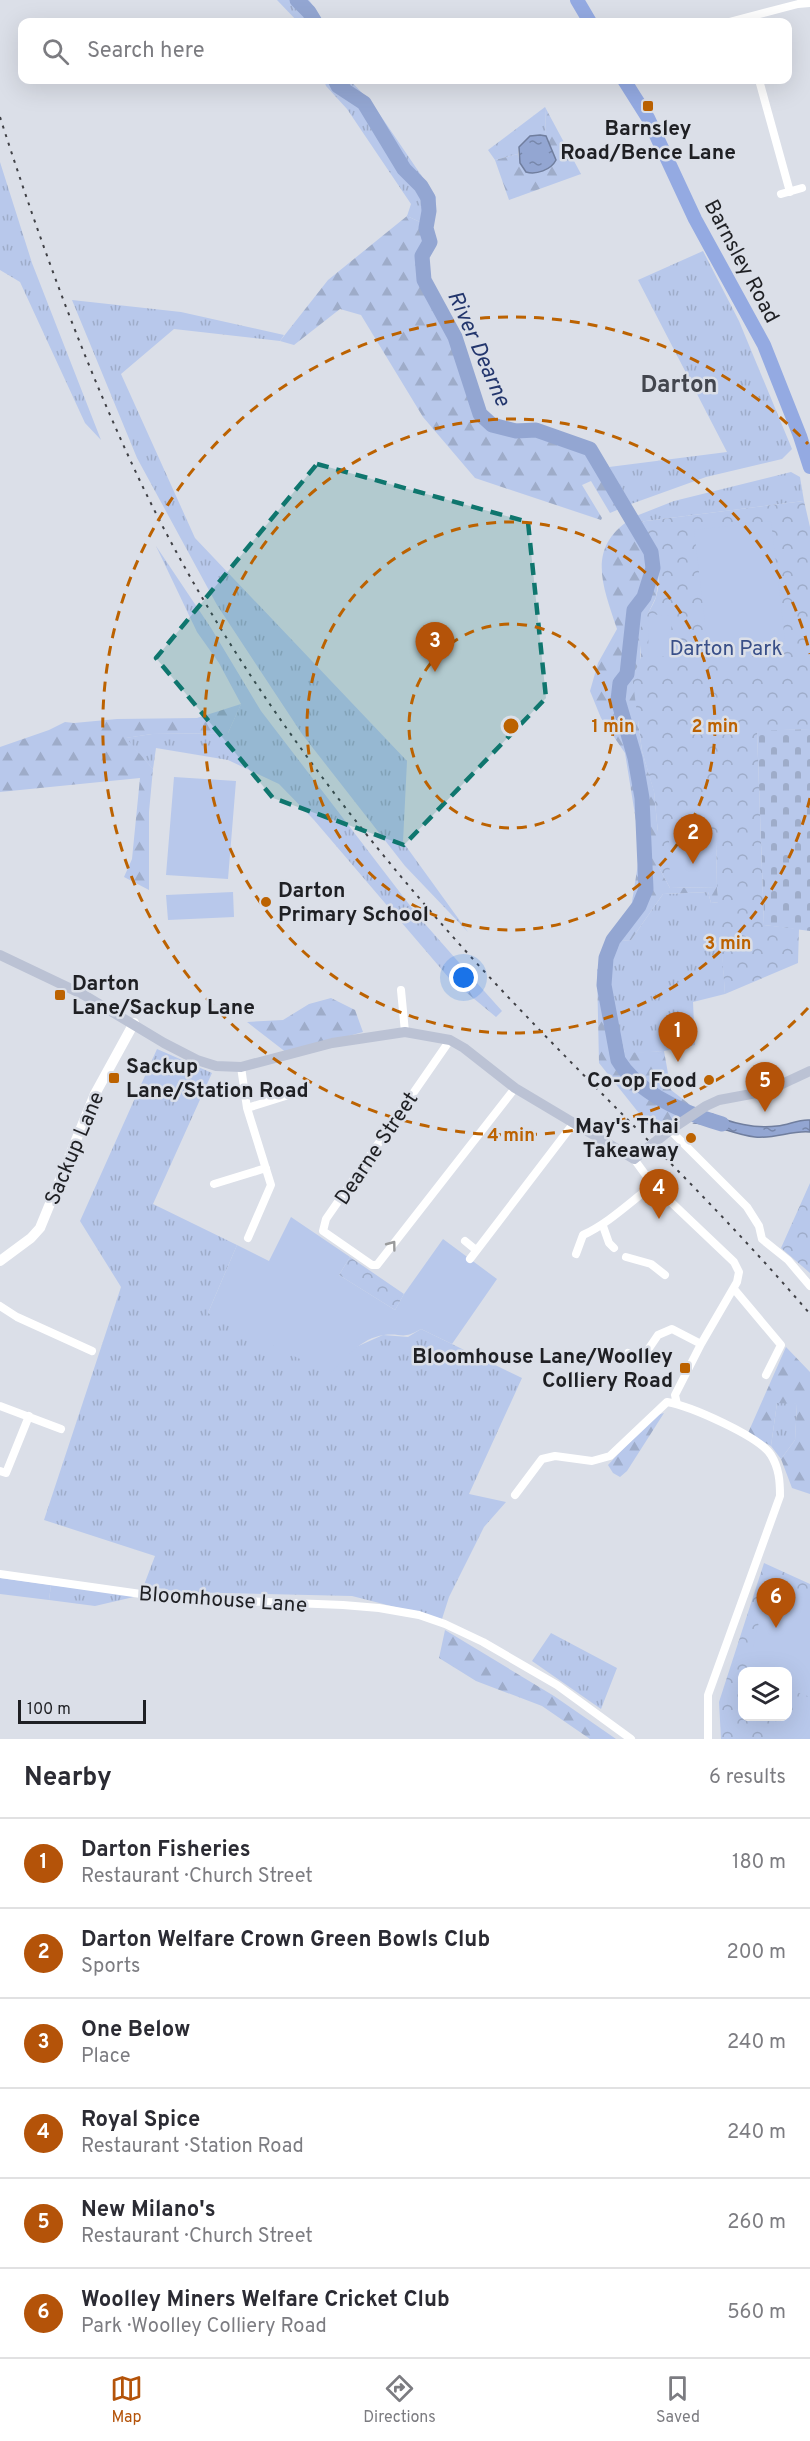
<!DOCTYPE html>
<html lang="en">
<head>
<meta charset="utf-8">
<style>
  body { margin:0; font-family:Overpass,sans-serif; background:#f7f7f7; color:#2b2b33 }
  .controls { position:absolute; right:18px; bottom:18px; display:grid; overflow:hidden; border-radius:12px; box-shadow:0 6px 24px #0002 }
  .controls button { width:54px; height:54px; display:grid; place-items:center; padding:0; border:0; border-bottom:2px solid #e1e1e2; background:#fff; color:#2b2b33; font:30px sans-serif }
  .scale { position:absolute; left:18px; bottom:15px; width:128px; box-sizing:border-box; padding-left:6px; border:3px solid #1f2024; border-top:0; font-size:16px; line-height:21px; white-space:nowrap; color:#1f2024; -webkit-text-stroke:4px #dbdfe8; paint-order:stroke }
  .you { position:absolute; left:464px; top:978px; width:21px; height:21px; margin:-15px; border:4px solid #fff; border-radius:50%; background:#1a73e8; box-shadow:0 0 0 9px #1a73e833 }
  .badge { display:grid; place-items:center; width:39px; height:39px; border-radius:50%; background:#b45309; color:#fff; font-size:20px; font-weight:700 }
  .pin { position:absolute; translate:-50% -50px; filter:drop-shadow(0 2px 3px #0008) }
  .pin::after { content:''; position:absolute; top:32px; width:21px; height:18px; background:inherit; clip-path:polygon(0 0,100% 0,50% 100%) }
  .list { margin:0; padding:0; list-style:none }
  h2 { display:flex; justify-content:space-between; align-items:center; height:78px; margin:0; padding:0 24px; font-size:26px }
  h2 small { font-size:20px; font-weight:400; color:#7c7c81 }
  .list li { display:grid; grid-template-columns:39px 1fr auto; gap:18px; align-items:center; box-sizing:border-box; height:90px; padding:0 24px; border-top:2px solid #e1e1e2 }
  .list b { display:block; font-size:22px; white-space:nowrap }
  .list p { margin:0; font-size:20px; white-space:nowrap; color:#7c7c81 }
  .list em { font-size:20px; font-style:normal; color:#7c7c81 }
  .icon { flex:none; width:33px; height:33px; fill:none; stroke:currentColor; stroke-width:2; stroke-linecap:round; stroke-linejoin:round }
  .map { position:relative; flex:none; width:810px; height:1739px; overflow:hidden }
  .search { position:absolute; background:#fff; box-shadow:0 6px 24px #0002; left:18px; right:18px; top:18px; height:66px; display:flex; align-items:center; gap:15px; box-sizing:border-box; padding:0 21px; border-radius:12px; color:#7c7c81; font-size:22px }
  .sheet { height:618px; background:#fff }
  nav { display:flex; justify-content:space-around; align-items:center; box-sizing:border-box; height:84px; border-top:2px solid #e1e1e2; background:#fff; font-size:16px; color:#7c7c81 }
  nav a { display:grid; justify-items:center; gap:3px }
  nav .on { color:#b45309 }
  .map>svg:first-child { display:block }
</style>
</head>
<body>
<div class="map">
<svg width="810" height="1739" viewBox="0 0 810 1739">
  <defs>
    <pattern id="grass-tufts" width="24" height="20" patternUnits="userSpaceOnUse" patternTransform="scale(1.5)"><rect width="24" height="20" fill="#b8c8eb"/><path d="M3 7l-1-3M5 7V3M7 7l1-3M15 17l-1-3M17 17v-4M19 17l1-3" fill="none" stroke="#9eacc9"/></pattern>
    <pattern id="forest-firs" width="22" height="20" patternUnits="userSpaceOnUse" patternTransform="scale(1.5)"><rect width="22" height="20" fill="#b8c8eb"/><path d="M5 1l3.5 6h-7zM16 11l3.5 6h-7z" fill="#9eacc9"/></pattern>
    <pattern id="cemetery-stones" width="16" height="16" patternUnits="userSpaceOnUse" patternTransform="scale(1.5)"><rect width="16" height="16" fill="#b8c8eb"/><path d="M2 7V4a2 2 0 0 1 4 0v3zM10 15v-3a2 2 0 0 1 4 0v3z" fill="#9eacc9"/></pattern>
    <pattern id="park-crowns" width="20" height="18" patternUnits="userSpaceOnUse" patternTransform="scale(1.5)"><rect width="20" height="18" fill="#b8c8eb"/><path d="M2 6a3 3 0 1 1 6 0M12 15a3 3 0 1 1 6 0" fill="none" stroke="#9eacc9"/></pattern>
    <pattern id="water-ripples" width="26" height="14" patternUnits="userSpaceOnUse" patternTransform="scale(1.5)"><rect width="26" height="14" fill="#93a6d2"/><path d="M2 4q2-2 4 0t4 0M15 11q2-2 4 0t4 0" fill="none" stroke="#7787aa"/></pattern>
  </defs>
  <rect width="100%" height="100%" fill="#dbdfe8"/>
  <path fill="url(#grass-tufts)" d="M277,0H309L324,22H298Z
    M324,80H350L374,106L436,197L433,228L407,216L411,204L347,109L326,86Z
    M545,107L546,136L540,135L519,147L518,154L495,160L488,150Z
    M0,162L32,263L101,440L85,423L20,282L0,270Z
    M703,251L739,321L792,449L782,459L706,477L631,504L609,467L727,452L638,280Z
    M72,300L181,312L284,335L280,341L174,329L121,374L195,538L407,761L403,842L468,932L405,866L302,734L217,605L137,458Z
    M791,472L800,477L804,501L638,522L636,516L674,501Z
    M156,546L211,628L261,711L418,916L477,983L459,975L449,978L314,820L279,784L228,760L156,748L153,769L125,738L152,734L228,733L241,704L219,663L197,632Z
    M708,892L711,903L719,902L725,994L693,1002L695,1045L664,1051L625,1054L608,986L611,959L621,941L631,940L663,894Z
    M157,1049L212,1073L153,1204L237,1245L208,1313L356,1347L383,1335L408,1337L421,1329L522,1378L469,1494L506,1502L484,1527L449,1597L442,1619L352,1596L178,1592L144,1585L155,1556L44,1520L121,1287L80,1221Z
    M787,1401L797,1404L795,1440L781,1459L771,1446L777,1403Z
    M51,1585L138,1596L95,1606L49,1600Z
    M551,1633L617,1668L601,1709L532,1661Z"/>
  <path fill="url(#forest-firs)" d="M545,107L581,174L509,200L495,160L518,154L520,163L556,160L546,136Z
    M407,216L433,228V243L426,257L429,279L461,336L485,412L497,422L538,425L593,445L609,467L631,504L610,513L591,481L582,485L602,518L601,520L475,478L423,417L361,315L340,309L294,345L280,341L328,280Z
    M636,516L649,537L660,568L656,597L641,628L638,722L642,751L654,791L658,833V866L670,888L717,887L719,902L711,903L708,892L663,894L631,940L621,941C598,982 614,1010 625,1053L664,1051L671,1090L693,1107L654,1132L599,1063L597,971L606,946L631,908L638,864L636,821L625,753L601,718L590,691L598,663L617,629C602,584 585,545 636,516Z
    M241,704L228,733L152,734L126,738L153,769L149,812V890L124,877L132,859L140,778L0,792V747L49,730L65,722L74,723L117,719L197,718Z
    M459,975L477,983L502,1011L496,1017L449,978Z
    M331,998L355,1010L363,1032L287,1053L247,1022L283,1020L309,1004Z
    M786,1347L810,1372V1494L792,1488L781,1459L795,1440L797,1404L777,1403L771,1446L748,1433Z
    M664,1413L627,1471L620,1477L613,1473L608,1465L654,1416Z
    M445,1630L554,1696L616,1739H590L542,1706L476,1681L439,1658Z"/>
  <path fill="url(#cemetery-stones)" d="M810,729V931L764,925L757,730Z"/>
  <path fill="url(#park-crowns)" fill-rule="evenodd" d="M804,501L810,527V729L757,731L764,925L799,929L798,963L725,994L717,887L716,840L670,841V888L658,866V833L654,792L642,751L632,675C649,652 635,647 641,627C645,616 653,607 656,597C664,570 655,544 638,522Z
    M810,1183V1273L781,1248Z
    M350,1257L404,1294L395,1310L339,1275Z
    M764,1563L810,1584V1739H721L719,1702ZM742,1672H788V1716H742Z"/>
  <path fill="#b8c8eb" d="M771,521L785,640L708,649L694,530Z
    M649,614L672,616L670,657L648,656Z
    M174,777L236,781L228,879L166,875Z
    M669,840H716L717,887L670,888Z
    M233,892L234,917L168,920L166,895Z
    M291,1217L350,1257L339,1275L395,1310L404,1294L443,1239L497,1279L452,1344L421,1329C402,1340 403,1333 384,1335C361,1338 345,1358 330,1374L208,1313L237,1245L269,1261Z
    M0,1578L51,1585L49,1600L0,1594Z
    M768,1585L810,1600V1697L788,1689V1672L747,1671Z
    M799,1709L810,1712V1739H764L767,1731L780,1717L788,1716V1711Z"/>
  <path fill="url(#water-ripples)" stroke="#707e9e" stroke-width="1.5" d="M540,135L546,136L556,160C551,170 536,175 526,172L520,163L519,147L530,136Z
    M712,1114C729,1123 757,1129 777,1126C789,1125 798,1119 810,1120V1132C792,1130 775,1139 755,1137C734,1135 716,1124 695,1123Z"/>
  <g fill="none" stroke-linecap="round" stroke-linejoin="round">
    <path stroke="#93a6d2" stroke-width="15" d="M297,0L309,12L315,22
      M335,80L338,86L364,103L404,169L421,186L428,198L429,211L426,228L430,242L422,256L424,280L455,337L480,414L492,425L516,431L536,430L590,449L651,552L653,568L644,597L634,610L627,674L620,683L618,700L635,758L642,798L646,889L639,906L613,940L606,958L604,985L618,1060C639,1094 684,1113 722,1124"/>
    <path stroke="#fff" stroke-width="8" d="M729,22L798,4L810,3
      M759,80L790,192
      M781,194L802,188
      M401,990L405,1032
      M450,1040L326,1219L323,1231L372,1265H377L515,1088
      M241,1067L247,1108L271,1185L248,1238
      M247,1108L292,1094
      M670,1130L747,1207L759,1226L762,1239L788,1260L810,1286
      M634,1159L653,1185L734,1262L739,1272L737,1282L701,1344L675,1395L677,1404
      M214,1184L266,1168
      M603,1226L609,1243L614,1248
      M465,1241L476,1250
      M576,1254L583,1235C609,1223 630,1202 653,1185
      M626,1257L651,1264L665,1275
      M470,1259L573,1124
      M734,1289L781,1345L766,1375
      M0,1306L17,1317L92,1351
      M628,1353L641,1360L658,1335L672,1329L701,1344
      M0,1406L61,1429
      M0,1471L6,1473L29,1416
      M515,1495L542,1459L555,1456L592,1461L610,1456L667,1402C690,1406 759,1436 771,1455C779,1468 780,1481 780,1496L708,1695V1739
      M0,1574L169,1598L343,1605L379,1608L419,1615L445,1624L483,1642L557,1685L631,1739"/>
    <path stroke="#fff" stroke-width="10" d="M0,1261L31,1238L40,1228L95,1094L134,1023"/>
    <path stroke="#bbc2d4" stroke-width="10" d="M0,955L84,995L164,1043L197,1060L216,1066L241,1067L332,1043L405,1032L450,1040L464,1048L515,1088L634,1159L670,1130L706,1106L719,1100L767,1091L810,1071"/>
    <path stroke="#94aae2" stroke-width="14" d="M577,0L590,22
      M624,80L648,118L695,219L764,345L800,436L810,467"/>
    <path stroke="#404146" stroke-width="2" stroke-dasharray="3 6" stroke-linecap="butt" d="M0,117C40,242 84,363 140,481C218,644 327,794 446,929C563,1062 695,1179 810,1314"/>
  </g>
  <defs><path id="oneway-chevron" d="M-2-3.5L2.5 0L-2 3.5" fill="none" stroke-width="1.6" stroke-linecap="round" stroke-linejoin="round" transform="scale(1.5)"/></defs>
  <use stroke="#9a9b9c" href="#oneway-chevron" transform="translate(392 1245) rotate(-53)"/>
  <path fill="#0f766e" fill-opacity="0.2" stroke="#0f766e" stroke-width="4.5" stroke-dasharray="12 8" stroke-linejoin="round" d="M317,464L528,522L546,698L404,845L273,798L156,658Z"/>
  <g fill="none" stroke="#bc6200" stroke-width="3" stroke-dasharray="10 8">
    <circle cx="511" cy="726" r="102"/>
    <circle cx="511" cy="726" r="204"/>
    <path d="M810 798A307 307 0 1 1 810 654"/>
    <path d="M808 1008A409 409 0 1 1 808 444"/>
  </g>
  <g fill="#bc6200" stroke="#dbdfe8" stroke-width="2">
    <rect x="642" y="100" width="12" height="12" rx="3"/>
    <circle cx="266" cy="902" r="6"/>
    <rect x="54" y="989" width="12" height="12" rx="3"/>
    <rect x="108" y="1072" width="12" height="12" rx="3"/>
    <circle cx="709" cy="1080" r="6"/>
    <circle cx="691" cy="1138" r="6"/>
    <rect x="679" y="1362" width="12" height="12" rx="3"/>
  </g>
  <g text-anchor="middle" stroke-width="5" stroke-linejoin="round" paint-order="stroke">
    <g font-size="21" font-weight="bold" fill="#1f2024" stroke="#dbdfe8" text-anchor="start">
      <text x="648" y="135" text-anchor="middle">Barnsley<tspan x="648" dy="24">Road/Bence Lane</tspan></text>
      <text x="278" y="897">Darton<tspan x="278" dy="24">Primary School</tspan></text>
      <text x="72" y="990">Darton<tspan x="72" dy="24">Lane/Sackup Lane</tspan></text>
      <text x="126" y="1073">Sackup<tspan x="126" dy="24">Lane/Station Road</tspan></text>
      <text x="697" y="1087" text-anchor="end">Co-op Food</text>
      <text x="679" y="1133" text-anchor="end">May's Thai<tspan x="679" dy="24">Takeaway</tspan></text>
      <text x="673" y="1363" text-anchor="end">Bloomhouse Lane/Woolley<tspan x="673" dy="24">Colliery Road</tspan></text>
    </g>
    <g font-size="21" fill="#1f2024" stroke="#dbdfe8">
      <text transform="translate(742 261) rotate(62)" y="7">Barnsley Road</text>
      <text transform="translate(74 1148) rotate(-67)" y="7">Sackup Lane</text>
      <text transform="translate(376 1148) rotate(-56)" y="7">Dearne Street</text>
      <text transform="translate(223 1599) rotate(4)" y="7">Bloomhouse Lane</text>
    </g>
    <g font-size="21" fill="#394f88" stroke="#dbdfe8">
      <text x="726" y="655">Darton Park</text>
    </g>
    <g font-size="22" font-style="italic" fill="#23366d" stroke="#dbdfe8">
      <text transform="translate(480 348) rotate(66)" y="8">River Dearne</text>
    </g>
    <g font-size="24" font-weight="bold" fill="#43464e" stroke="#dbdfe8">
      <text x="679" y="392">Darton</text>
    </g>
  </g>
  <circle cx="511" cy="726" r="9" fill="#bc6200" stroke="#dbdfe8" stroke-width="3"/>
  <g font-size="18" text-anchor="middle" font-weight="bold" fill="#bc6200" stroke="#dbdfe8" stroke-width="5" stroke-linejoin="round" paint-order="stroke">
    <text x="613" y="732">1 min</text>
    <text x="715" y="732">2 min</text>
    <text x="728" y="949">3 min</text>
    <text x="511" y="1141">4 min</text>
  </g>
</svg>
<div class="controls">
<button><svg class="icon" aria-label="layers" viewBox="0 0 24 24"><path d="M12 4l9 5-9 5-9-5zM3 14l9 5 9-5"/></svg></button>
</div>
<div class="scale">100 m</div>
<div class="you"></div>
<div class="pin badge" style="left:678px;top:1062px">1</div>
<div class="pin badge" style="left:693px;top:864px">2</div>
<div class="pin badge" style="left:435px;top:672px">3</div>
<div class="pin badge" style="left:659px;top:1219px">4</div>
<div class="pin badge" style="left:765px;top:1112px">5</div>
<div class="pin badge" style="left:776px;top:1628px">6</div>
<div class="search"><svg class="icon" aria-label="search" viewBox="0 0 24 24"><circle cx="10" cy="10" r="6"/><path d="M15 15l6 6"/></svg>Search here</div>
</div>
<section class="sheet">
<h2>Nearby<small>6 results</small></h2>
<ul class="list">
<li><span class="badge">1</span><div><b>Darton Fisheries</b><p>Restaurant · Church Street</p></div><em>180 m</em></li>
<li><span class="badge">2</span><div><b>Darton Welfare Crown Green Bowls Club</b><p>Sports</p></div><em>200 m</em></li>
<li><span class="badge">3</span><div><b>One Below</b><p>Place</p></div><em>240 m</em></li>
<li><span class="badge">4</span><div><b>Royal Spice</b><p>Restaurant · Station Road</p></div><em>240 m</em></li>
<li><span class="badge">5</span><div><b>New Milano's</b><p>Restaurant · Church Street</p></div><em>260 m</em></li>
<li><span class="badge">6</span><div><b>Woolley Miners Welfare Cricket Club</b><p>Park · Woolley Colliery Road</p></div><em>560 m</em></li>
</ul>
</section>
<nav>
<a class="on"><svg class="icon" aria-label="map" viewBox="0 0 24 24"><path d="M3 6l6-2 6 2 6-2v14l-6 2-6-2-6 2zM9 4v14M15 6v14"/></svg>Map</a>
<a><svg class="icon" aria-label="directions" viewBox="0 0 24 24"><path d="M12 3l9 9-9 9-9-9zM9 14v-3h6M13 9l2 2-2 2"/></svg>Directions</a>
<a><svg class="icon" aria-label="saved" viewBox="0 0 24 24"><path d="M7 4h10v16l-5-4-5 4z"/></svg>Saved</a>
</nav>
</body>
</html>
